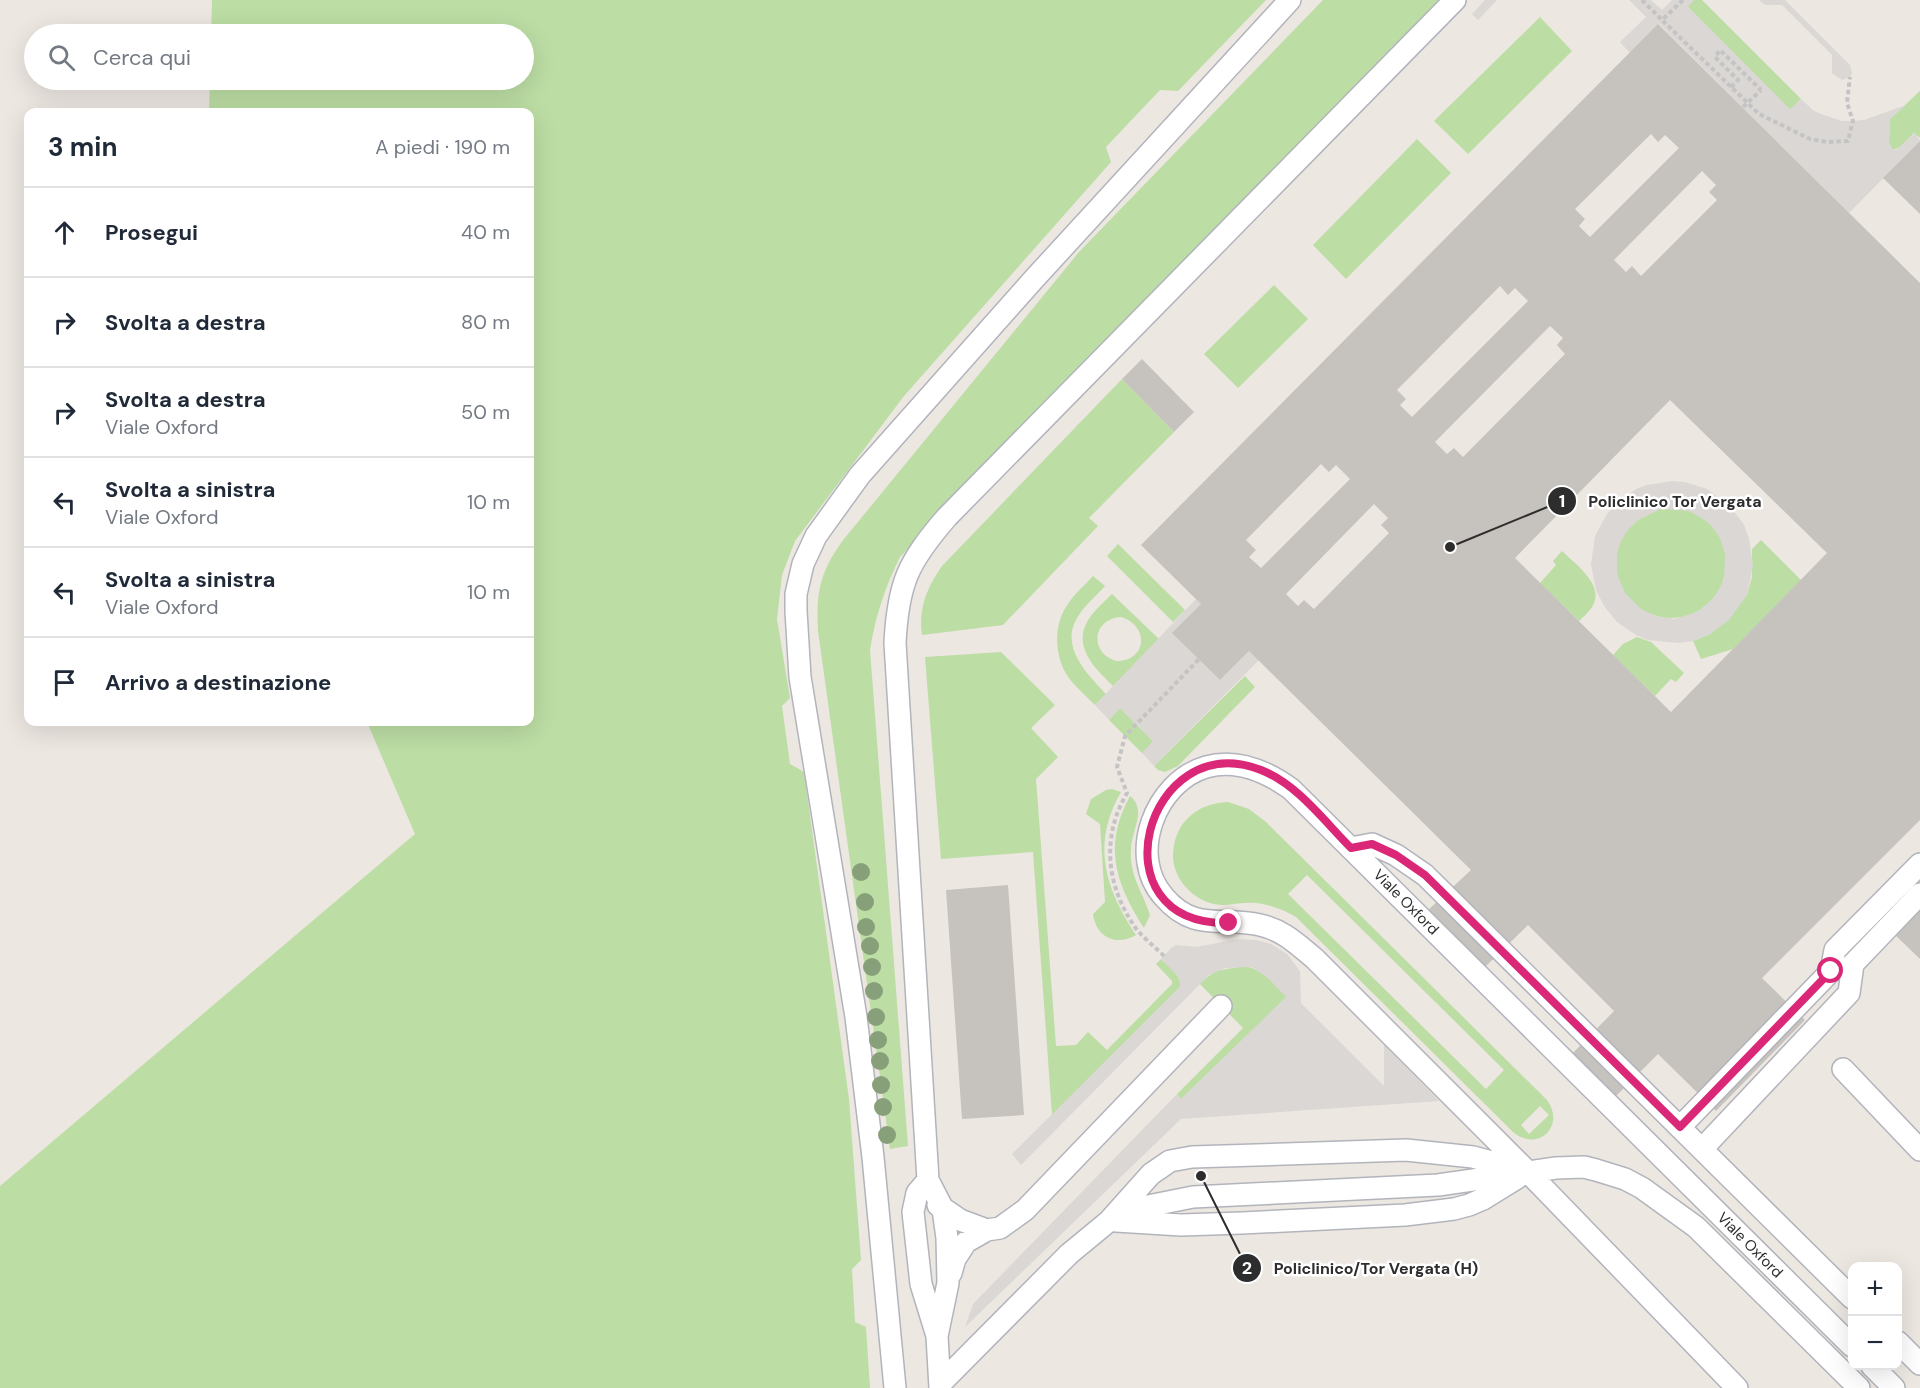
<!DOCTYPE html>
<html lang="it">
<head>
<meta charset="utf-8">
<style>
  body { margin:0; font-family:"DM Sans",sans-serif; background:#f2f2f3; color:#1f2937 }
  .controls { position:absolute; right:18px; bottom:18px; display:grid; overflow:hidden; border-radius:12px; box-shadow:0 6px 24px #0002 }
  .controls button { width:54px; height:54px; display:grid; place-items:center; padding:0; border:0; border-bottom:2px solid #e0e1e3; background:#fff; color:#1f2937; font:30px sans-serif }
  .stop { position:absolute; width:18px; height:18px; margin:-14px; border:4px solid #db2777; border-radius:50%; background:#fff }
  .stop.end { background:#db2777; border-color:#fff; box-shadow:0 2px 6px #0008 }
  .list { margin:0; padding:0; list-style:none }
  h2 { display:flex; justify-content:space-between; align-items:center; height:78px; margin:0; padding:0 24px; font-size:26px }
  h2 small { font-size:20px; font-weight:400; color:#747a83 }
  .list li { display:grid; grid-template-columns:39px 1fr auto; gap:18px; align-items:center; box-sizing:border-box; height:90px; padding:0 24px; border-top:2px solid #e0e1e3 }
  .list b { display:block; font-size:22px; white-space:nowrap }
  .list p { margin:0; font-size:20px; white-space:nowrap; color:#747a83 }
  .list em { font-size:20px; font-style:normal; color:#747a83 }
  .icon { flex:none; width:33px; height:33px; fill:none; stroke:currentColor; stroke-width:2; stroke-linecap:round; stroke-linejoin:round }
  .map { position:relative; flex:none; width:1920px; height:1388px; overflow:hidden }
  .search { position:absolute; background:#fff; box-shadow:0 6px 24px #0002; left:24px; top:24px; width:510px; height:66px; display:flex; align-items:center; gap:15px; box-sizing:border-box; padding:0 21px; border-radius:33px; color:#747a83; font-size:22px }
  .panel { position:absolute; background:#fff; box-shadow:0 6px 24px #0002; left:24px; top:108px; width:510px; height:618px; border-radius:12px }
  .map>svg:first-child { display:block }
</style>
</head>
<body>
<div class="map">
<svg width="1920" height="1388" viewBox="0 0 1920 1388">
  <rect width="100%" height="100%" fill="#ede7e2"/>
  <path fill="#bcdda4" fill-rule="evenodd" d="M212,0H1266L1178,91L1160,90L1106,147L1111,162L904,396L795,541L782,575L777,619L790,698L782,706L790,764L804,772L849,1099L861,1260L852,1269L855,1322L866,1327L870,1388H0V1186L415,834L367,722H530V112H209L210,80H524V34H211Z
    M1323,0H1439L900,557C885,587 875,617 870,650L908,1146L890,1149L818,631C816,592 820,571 844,539L1079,252Z
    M1694,0H1702L1801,99L1790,110L1687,6Z
    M1540,17L1572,51L1468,154L1434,121Z
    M1920,91V138L1914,133L1900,147L1893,150L1889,143L1890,119Z
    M1417,139L1451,173L1346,279L1313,245Z
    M1274,285L1308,319L1238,388L1204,354Z
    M1122,379L1174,432L1089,518L1098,526L1003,625L922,635C918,609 927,587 942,566Z
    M1616 563a55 55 0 1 1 110 0a55 55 0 1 1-110 0Z
    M1761,540L1801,580L1733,649L1701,659L1693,641L1710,634L1747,595L1752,577V549Z
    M1118,544L1185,610L1173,622L1107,556Z
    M1562,551C1575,564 1606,585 1592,607C1589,612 1583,617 1579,621L1540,583L1556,565L1553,561Z
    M1093,576L1105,586C1096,596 1086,604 1079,615C1058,645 1086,673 1106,694L1095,705C1087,697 1079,690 1072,682C1055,662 1052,629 1066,607C1073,595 1084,586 1093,576Z
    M1112,594L1159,639L1113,686C1096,669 1073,648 1087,622C1093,611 1104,602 1112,594ZM1121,617C1150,626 1147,661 1116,661C1089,653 1092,619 1121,617Z
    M1637,637L1651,642L1684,673L1676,682L1671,679L1655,696L1613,655L1623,644Z
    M1001,652L1055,705L1031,728L1058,757L1036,779L1056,1046L1076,1045L1088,1032L1107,1050L1172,984V981L1156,964L1161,959C1169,967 1182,975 1180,987L1052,1115L1033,852L941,859L925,657Z
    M1245,676L1255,687L1178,766L1165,772L1158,770L1154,766Z
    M1120,708L1154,742L1142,753L1109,720Z
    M1112,789L1121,792C1091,844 1105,888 1136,935C1116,947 1096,937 1093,914L1105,902L1100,824L1086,814L1091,799L1106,790Z
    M1130,796C1147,809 1132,830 1131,848C1129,876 1142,890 1150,915L1144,928C1115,882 1103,846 1130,796Z
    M1228,802L1249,809L1266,822L1547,1100C1566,1126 1538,1153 1513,1132L1296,917C1284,910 1271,905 1257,903C1246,902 1236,904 1225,905C1199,906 1174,883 1173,857C1173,843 1177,829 1187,819C1199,807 1211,803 1228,802ZM1307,875L1504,1070L1486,1089L1288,894ZM1540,1106L1549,1115L1529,1134L1521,1125Z
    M1243,966C1262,968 1273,983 1287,997L1181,1099L1177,1094L1243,1028L1199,983L1216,971Z"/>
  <path fill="#dad7d4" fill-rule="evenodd" d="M1485,0H1497L1478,20L1472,14Z
    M1629,0H1651L1662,10L1672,0H1694L1688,7L1790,109L1801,99L1814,111L1824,115L1842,121H1853L1864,120L1906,105L1890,119L1889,143L1893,150H1896L1915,133L1920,141L1849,213L1659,24L1630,53L1620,42L1646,17Z
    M1759,0H1785L1850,65L1852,73L1850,77L1842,80L1832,73V55L1782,5H1765Z
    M1672,481L1685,482L1707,489L1730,506L1744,525L1749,538L1753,566L1747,595L1729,620L1710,634L1693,641L1678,643L1648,640L1636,635L1617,622L1604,606L1596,590L1591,564L1595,536L1607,514L1614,506L1636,489L1647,485ZM1661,509L1689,511L1703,519L1711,525L1720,538L1725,554L1724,580L1714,598L1697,612L1675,619L1655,616L1641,609L1625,593L1617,574V556L1619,545L1627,531L1638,520Z
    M1196,599L1201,604L1173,633L1220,680L1249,651L1259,660L1154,766L1142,753L1153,741L1120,708L1109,720L1095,705Z
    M1237,939L1256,940L1271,944L1287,954L1300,971L1301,1003L1384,1086V1045L1439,1101L1181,1119L965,1327L973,1304L1177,1094L1181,1099L1286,997L1267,977L1252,967L1225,968L1209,975L1021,1165L1012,1154L1180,987L1179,977L1161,959L1171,948L1176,945L1197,947Z"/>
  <path fill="#c6c2bd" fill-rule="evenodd" d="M1658,24L1920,283V820L1762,978L1805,1020L1716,1111L1658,1054L1613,1099L1571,1055L1614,1011L1528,925L1482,970L1426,912L1471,870L1249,651L1220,680L1172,633L1201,604L1141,545ZM1651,134L1658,142L1665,135L1679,148L1590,237L1579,226L1585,219L1575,209ZM1702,171L1716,185L1709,192L1717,200L1641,276L1632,266L1626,272L1614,260ZM1500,286L1508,295L1515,288L1528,301L1412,417L1400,405L1406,399L1397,390ZM1550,326L1563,338L1557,345L1565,354L1463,457L1454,448L1447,454L1435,442ZM1670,400L1827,553L1671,712L1515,558ZM1321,464L1329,472L1336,465L1350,479L1261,568L1249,557L1256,550L1246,540ZM1374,504L1388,518L1381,525L1389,533L1314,609L1304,600L1298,606L1286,594Z
    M1920,141V214L1883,178Z
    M1142,359L1194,412L1174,432L1122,379Z
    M1008,885L1024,1115L962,1119L946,890Z
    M1920,902V959L1891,931Z"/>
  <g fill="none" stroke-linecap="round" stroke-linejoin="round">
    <g stroke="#b2b4bc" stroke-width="24">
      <path id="lane" d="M1351,848L1372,844L1396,855L1425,875L1852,1298
        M1843,1069L1920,1150
        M1680,1127L1831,971L1835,950L1920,864
        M1702,1149L1849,993L1853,964L1920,894
        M928,1180L917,1193L913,1212L921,1284L937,1336L940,1388
        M938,1205L960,1220L987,1230
        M1109,1221L1143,1207L1193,1197L1438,1185L1556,1168L1584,1167L1596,1170L1625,1179L1642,1188L1696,1227L1859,1388
        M1116,1221L1181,1225L1242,1223L1405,1215L1454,1209L1469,1205L1483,1199L1517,1178
        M951,1273L955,1259L966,1242L987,1230L1000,1228L1025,1210L1221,1006
        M937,1336L948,1283L947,1238L943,1209L928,1180L895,643C898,583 908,562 947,517L1455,0
        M1898,1342L1920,1364
        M1872,1366L1894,1388
        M940,1384L1069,1254L1109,1221L1151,1174L1170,1161L1192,1157L1406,1150L1473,1157L1521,1170
        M895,1388L873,1157L856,1017L800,677L796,611V594L803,564L816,536L860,475L1034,279L1290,0
        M1737,1388L1527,1171L1314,958C1297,944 1283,930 1260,925C1222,916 1195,933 1164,897C1127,856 1155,782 1206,767C1237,758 1266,771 1291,789L1852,1346"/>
    </g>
    <path stroke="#c4c4c4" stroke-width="4" stroke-dasharray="4.5 3" stroke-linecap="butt" d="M1642,0L1662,20
      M1683,0L1662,20L1759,114L1810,139L1827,142L1848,141L1853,121L1847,103L1850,77
      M1731,87L1738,80L1715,57L1720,50L1761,90
      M1164,956C1155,947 1145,939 1137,930C1107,888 1100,839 1127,793L1117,767L1125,736L1199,659"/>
    <use href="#lane" stroke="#fff" stroke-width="21"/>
    <path stroke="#c4c4c4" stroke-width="4" stroke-dasharray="4.5 3" stroke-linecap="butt" d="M1743,107L1761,90"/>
  </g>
  <g fill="#88a079">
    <circle cx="861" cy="872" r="9"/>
    <circle cx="865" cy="902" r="9"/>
    <circle cx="866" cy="927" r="9"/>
    <circle cx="870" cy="946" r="9"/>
    <circle cx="872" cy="967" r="9"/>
    <circle cx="874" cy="991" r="9"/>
    <circle cx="876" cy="1017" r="9"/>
    <circle cx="878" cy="1040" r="9"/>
    <circle cx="880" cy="1061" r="9"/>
    <circle cx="881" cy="1085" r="9"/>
    <circle cx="883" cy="1107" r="9"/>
    <circle cx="887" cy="1135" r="9"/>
  </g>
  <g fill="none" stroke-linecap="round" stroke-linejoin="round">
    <path stroke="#db2777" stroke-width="8" d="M1229,923C1091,926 1146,725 1261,770C1297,784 1324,821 1351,848L1372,844L1396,855L1425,875L1680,1127L1831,971"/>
  </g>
  <g text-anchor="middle" stroke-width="5" stroke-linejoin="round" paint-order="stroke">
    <g font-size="15" fill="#2d2d2d" stroke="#fff">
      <text transform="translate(1406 902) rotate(45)" y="5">Viale Oxford</text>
      <text transform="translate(1750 1245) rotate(45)" y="5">Viale Oxford</text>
    </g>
  </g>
  <path fill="none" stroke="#2d2d2d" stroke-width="2" d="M1450 547L1562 501M1201 1176L1247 1268"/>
  <g fill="#2d2d2d" stroke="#fff" stroke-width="2">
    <circle cx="1450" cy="547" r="6"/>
    <circle cx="1201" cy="1176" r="6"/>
    <circle cx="1562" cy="501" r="15"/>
    <circle cx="1247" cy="1268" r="15"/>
  </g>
  <g font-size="18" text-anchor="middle" font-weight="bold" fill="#fff">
    <text x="1562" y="507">1</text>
    <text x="1247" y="1274">2</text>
  </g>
  <g font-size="16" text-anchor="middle" font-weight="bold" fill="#2d2d2d" stroke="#fff" stroke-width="5" stroke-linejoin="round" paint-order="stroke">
    <text x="1675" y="507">Policlinico Tor Vergata</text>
    <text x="1376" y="1274">Policlinico/Tor Vergata (H)</text>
  </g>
</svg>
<div class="controls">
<button>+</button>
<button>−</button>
</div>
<div class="stop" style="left:1831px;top:971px"></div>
<div class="stop end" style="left:1229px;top:923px"></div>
<div class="search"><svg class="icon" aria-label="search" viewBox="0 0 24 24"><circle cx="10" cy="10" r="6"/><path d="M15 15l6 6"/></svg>Cerca qui</div>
<section class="panel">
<h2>3 min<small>A piedi · 190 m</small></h2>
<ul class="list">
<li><svg class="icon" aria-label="ahead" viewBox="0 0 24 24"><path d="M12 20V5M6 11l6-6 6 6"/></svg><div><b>Prosegui</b></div><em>40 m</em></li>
<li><svg class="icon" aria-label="right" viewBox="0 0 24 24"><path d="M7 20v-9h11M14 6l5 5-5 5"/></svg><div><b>Svolta a destra</b></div><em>80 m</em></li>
<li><svg class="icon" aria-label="right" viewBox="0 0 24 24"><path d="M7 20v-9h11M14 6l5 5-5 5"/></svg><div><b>Svolta a destra</b><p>Viale Oxford</p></div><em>50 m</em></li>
<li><svg class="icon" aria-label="left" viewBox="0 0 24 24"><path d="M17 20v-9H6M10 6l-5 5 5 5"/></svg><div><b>Svolta a sinistra</b><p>Viale Oxford</p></div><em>10 m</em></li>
<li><svg class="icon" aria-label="left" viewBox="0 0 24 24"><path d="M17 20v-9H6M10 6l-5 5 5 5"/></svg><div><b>Svolta a sinistra</b><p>Viale Oxford</p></div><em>10 m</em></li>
<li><svg class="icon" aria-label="arrive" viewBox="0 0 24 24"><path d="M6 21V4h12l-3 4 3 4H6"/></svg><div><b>Arrivo a destinazione</b></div></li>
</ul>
</section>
</div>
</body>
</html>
